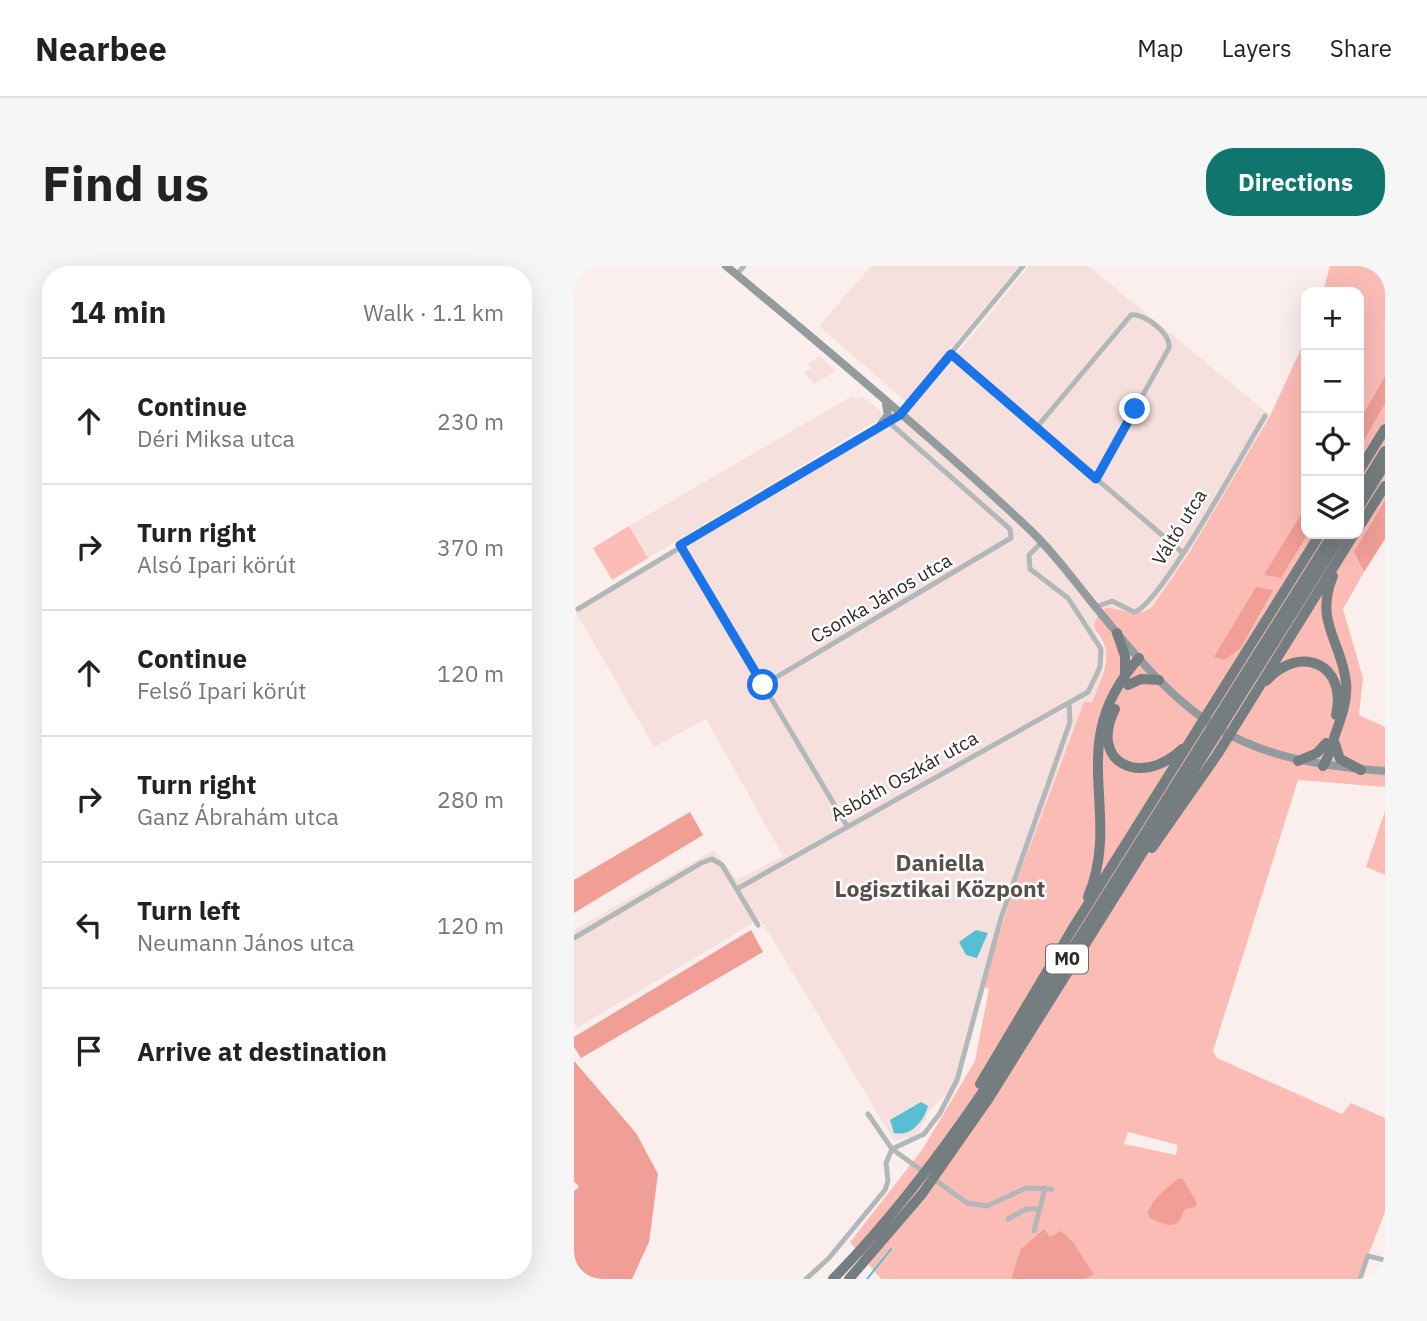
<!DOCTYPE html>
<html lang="en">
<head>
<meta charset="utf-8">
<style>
  body { margin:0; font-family:"IBM Plex Sans",sans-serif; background:#f6f6f6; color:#222 }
  .controls { position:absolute; right:21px; top:21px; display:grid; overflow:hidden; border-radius:14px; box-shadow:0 7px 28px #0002 }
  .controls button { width:63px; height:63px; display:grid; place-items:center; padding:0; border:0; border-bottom:2px solid #e0e0e0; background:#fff; color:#222; font:35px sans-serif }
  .stop { position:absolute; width:21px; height:21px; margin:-16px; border:5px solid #1a73e8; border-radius:50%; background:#fff }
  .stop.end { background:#1a73e8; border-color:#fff; box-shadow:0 2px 7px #0008 }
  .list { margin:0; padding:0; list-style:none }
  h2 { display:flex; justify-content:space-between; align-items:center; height:91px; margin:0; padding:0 28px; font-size:30px }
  h2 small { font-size:23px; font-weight:400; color:#767676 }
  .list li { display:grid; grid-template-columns:46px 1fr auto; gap:21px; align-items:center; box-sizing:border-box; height:126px; padding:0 28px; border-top:2px solid #e0e0e0 }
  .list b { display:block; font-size:26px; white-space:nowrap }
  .list p { margin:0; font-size:23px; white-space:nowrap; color:#767676 }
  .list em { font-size:23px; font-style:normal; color:#767676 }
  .icon { flex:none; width:38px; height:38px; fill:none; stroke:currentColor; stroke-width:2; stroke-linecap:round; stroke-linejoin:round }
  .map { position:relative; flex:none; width:811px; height:1013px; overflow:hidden; border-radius:28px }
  header { display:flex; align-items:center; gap:42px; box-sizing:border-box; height:98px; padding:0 35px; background:#fff; border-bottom:2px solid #e0e0e0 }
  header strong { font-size:33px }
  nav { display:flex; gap:38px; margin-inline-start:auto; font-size:24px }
  .intro { display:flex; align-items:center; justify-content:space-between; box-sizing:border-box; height:168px; padding:0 42px }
  h1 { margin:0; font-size:49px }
  .button { padding:18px 32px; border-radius:28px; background:#0f766e; color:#fff; font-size:24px; font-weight:700 }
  main { display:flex; gap:42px; padding:0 42px }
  aside { flex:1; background:#fff; border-radius:28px; box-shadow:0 7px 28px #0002 }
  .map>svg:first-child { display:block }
</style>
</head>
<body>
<header>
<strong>Nearbee</strong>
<nav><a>Map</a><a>Layers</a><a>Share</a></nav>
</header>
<div class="intro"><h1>Find us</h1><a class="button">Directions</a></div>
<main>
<aside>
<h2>14 min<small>Walk · 1.1 km</small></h2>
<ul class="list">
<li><svg class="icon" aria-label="ahead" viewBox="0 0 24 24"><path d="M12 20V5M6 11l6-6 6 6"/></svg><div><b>Continue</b><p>Déri Miksa utca</p></div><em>230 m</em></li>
<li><svg class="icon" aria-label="right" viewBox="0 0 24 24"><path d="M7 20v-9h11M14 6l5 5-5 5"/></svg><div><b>Turn right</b><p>Alsó Ipari körút</p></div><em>370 m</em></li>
<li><svg class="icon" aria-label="ahead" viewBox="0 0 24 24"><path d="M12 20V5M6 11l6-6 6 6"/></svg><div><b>Continue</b><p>Felső Ipari körút</p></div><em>120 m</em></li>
<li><svg class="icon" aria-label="right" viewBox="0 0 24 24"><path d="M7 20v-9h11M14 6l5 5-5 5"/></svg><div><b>Turn right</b><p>Ganz Ábrahám utca</p></div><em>280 m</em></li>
<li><svg class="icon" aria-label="left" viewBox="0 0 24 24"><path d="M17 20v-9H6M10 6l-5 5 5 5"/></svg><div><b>Turn left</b><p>Neumann János utca</p></div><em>120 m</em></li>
<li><svg class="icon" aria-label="arrive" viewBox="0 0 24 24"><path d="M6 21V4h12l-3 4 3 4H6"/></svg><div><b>Arrive at destination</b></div></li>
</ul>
</aside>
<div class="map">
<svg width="811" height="1013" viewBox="0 0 811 1013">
  <rect width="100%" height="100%" fill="#fbefed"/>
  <path fill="#f5e0dd" d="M297,0H445L332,136L245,60Z
    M455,0H514L696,149L615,287L576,342L568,347L555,348L519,361L532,386L528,410L518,436L510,437L438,628L409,720L385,817L357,842L345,865L338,871L320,874L186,653L3,762L0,757V664L140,584L163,614L209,590L132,453L80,481L2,346L334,147Z
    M246,90L262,105L240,118L230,106L238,102L234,98Z
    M278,130L283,133L289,131L308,146L307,152L74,292L55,260Z"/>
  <path fill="#fbbcb6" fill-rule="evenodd" d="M756,0H811V110L785,155V26H749Z
    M732,72V240L691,309L707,312L734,268H785V183L811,138V234L780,286L790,306L769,343L789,412L785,449L811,461V521L724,514L639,785L643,792L768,848L777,837L811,852V946L785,1013H511L520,1009L476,971L446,984L437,1013H307L276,976L348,884L401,795L415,723L409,720L438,628L510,436H518C524,421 534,402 532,386C529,362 508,366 531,342C549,342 560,353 577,342L615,287L696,150ZM554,866L604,879L602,889L550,878ZM604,912L609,913L618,930L607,948L574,944C581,928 593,925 604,912Z
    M55,260L74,292L38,314L19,282Z
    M811,545V609L792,601Z"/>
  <path fill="#f09e96" d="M811,110V138L785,183V155Z
    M811,234V273L790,306L780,286Z
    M732,240L734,268L707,312L690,309Z
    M682,321L699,324L666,383L650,394L640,391Z
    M116,546L129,569L0,647V614Z
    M177,664L189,686L7,792L0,781V771Z
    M0,795L62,867L84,908L75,976L58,1013H0V925L5,921L0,915Z
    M604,912L609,913L623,937L621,941L611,943C608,947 608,951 605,955C598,964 582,955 575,951L574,945C581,928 593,924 604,912Z
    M470,963L476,971L487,965L499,976L520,1009L511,1013H437L446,984Z"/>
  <path fill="#57bed3" d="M402,664L414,667L403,692L392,689L385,676Z
    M347,836L354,840C350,855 337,871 320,867L316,854Z"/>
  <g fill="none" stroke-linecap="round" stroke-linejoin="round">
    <path stroke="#57bed3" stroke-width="2" d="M293,1013L317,983"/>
    <path stroke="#b2b8b9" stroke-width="5" d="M162,9L170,0
      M377,88L609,287
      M463,161L557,49C571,47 597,68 595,82L522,213
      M106,279L273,560
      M522,341L538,335L560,346C586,340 672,181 691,150
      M4,343L326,149L449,0
      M189,419L437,272L436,263L318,159L316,154
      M163,623L514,426L526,401L527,383L494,332L456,303L455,289L468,276
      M0,672L127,597L138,593L148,599L184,659
      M294,848L318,883L393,937L413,940L452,922L478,923
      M434,953L452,943H466
      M460,965L471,922
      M794,990L811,994
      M232,1013L255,992L311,924L314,915L312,897L318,883L350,868L366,847L383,814L427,652L496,456L495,437
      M786,1013L793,992"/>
    <path stroke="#939b9d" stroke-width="8" d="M152,0C254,84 356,170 452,260C479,285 501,316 524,344C617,459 661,494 811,505
      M307,158L314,149L312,139"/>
    <path stroke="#747e80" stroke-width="10" d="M785,205L811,163
      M785,227L811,185
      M785,241L811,198
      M785,261L811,220
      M543,367L551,390V410
      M692,415C726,377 774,398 762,449
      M554,419L567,413L585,414
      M541,443C514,497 567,522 608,483
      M760,475L766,493L787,504
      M724,495L743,487L752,477
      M749,500C755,491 758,480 761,469C767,452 774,434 772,416C767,374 740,356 759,310
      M578,582L643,489L780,268
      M514,631C550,544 488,478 565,392
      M406,818L499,662L746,268
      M259,1013C315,956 363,893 408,827L759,268
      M275,1013L348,928L413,835L768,268"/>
  </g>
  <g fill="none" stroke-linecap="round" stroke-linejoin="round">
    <path stroke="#1a73e8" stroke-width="9" d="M189,419L106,279L326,149L377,88L522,213L561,143"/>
  </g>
  <g text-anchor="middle" stroke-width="5" stroke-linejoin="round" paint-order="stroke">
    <rect fill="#fff" stroke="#6c6968" stroke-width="2" x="472" y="678.5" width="42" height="29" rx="5"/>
    <g font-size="18" font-weight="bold" fill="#2d2928">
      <text x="493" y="699">M0</text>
    </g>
    <g font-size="19" fill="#2d2928" stroke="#fff">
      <text transform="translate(605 261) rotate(-58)" y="7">Váltó utca</text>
      <text transform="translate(307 332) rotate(-30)" y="7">Csonka János utca</text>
      <text transform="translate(330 510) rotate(-29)" y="7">Asbóth Oszkár utca</text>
    </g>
    <g font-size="23" font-weight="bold" fill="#594f4e" stroke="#fff">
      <text x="366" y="605">Daniella<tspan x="366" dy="26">Logisztikai Központ</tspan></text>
    </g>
  </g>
</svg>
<div class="controls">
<button>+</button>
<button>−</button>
<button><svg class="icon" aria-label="locate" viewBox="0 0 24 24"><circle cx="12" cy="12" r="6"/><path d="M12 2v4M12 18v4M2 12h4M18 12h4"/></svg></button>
<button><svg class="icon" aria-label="layers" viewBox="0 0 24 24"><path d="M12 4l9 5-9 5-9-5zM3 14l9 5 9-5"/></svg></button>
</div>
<div class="stop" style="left:189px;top:419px"></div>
<div class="stop end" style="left:561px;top:143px"></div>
</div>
</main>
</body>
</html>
